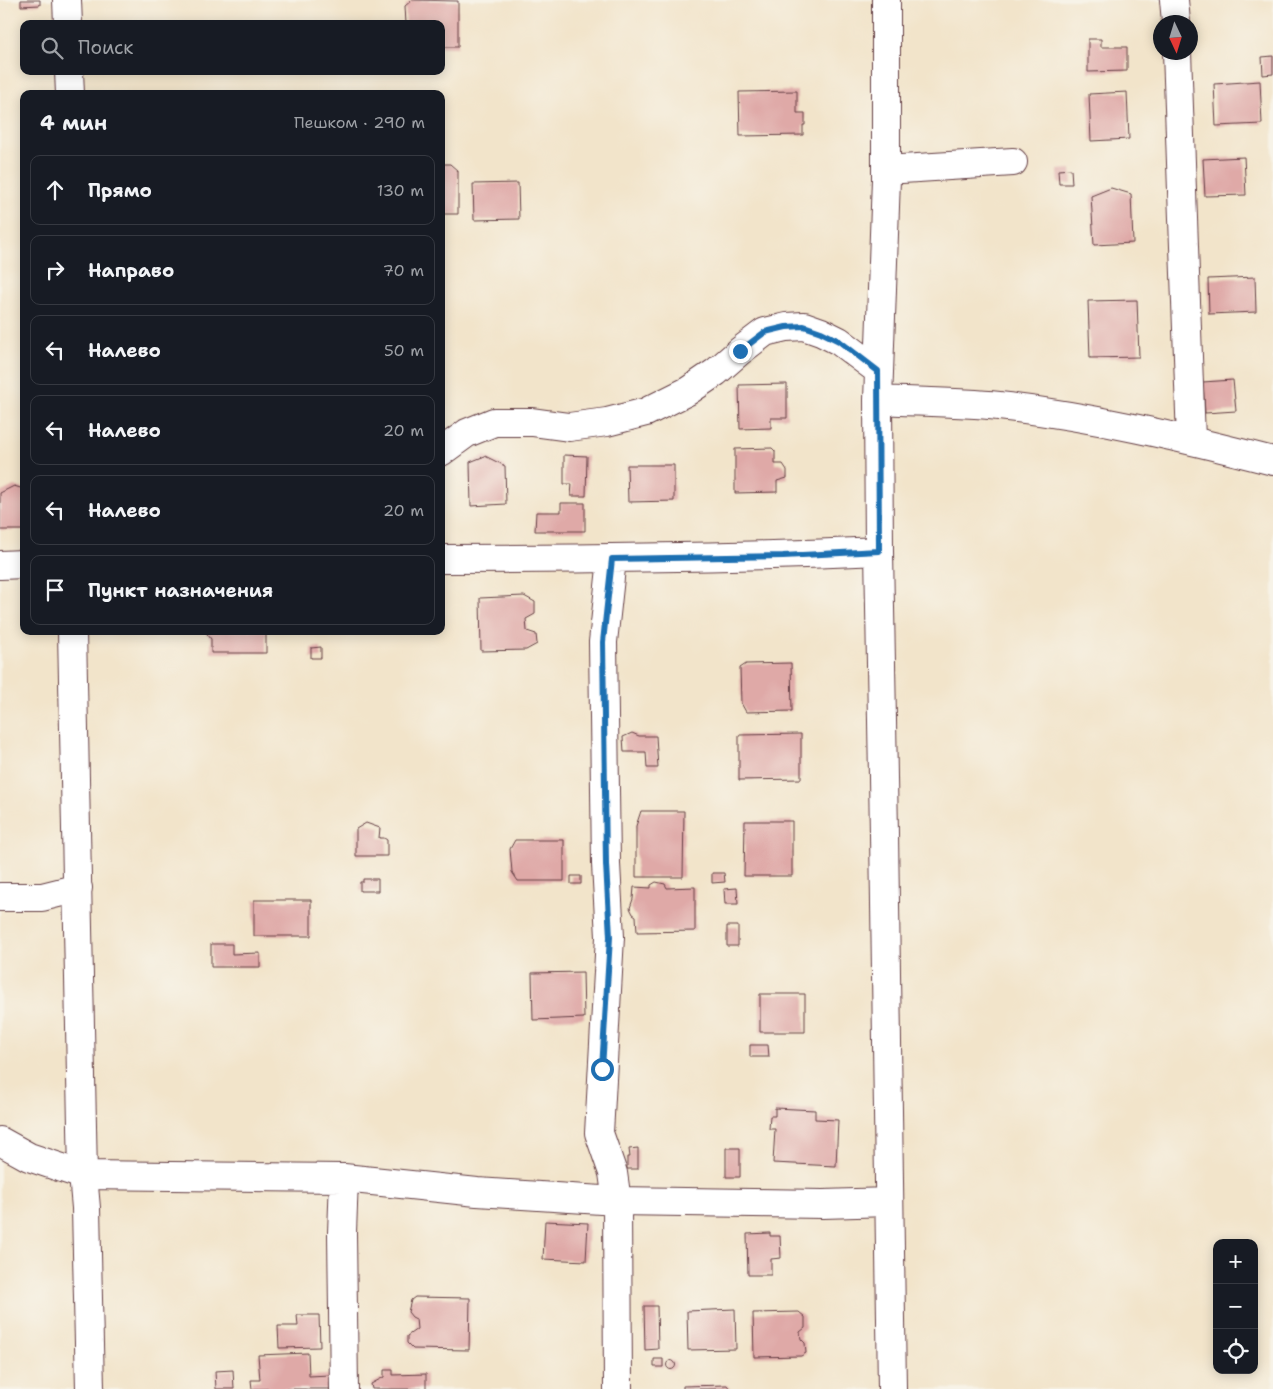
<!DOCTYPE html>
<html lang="ru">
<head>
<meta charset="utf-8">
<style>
  body { margin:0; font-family:"Shantell Sans",sans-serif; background:#242831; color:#f1f3f6 }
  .controls { position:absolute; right:15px; bottom:15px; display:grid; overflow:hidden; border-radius:10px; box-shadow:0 2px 12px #0003 }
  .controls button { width:45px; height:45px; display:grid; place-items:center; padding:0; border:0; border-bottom:1px solid #363941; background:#171b24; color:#f1f3f6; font:25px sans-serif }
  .compass { position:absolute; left:1153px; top:15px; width:45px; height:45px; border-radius:50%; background:#171b24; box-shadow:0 2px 12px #0003; rotate:176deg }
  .stop { position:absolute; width:15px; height:15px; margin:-11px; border:4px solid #1f6fb2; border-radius:50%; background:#fff }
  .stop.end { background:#1f6fb2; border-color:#fff; box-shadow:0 1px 5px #0008 }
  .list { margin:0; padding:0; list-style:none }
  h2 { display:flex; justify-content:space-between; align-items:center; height:65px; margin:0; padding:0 20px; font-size:21px }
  h2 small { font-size:16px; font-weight:400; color:#9ea1a6 }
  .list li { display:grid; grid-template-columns:32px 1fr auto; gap:15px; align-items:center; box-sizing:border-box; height:70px; margin:0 10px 10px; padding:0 10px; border:1px solid #363941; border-radius:10px }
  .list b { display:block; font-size:19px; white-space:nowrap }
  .list em { font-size:16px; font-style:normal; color:#9ea1a6 }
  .icon { flex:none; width:28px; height:28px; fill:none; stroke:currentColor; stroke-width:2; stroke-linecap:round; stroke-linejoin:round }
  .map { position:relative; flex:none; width:1273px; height:1389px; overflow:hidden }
  .search { position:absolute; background:#171b24; box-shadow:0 2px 12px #0003; left:20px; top:20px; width:425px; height:55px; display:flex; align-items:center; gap:12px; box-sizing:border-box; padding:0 18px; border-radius:10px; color:#9ea1a6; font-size:19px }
  .panel { position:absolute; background:#171b24; box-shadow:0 2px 12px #0003; left:20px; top:90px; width:425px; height:545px; border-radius:10px }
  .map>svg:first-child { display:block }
</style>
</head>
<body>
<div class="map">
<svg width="1273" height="1389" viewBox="0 0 1273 1389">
  <rect width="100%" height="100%" fill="#f7f3e8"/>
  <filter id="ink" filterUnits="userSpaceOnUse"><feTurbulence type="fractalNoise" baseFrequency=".02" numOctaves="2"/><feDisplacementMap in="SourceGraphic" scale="10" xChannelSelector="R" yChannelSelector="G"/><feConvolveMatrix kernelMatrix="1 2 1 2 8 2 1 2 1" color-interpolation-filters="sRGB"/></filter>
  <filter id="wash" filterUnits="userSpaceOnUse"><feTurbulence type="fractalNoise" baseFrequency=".0096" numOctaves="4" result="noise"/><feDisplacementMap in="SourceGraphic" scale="20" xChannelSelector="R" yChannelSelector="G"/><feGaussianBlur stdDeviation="1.12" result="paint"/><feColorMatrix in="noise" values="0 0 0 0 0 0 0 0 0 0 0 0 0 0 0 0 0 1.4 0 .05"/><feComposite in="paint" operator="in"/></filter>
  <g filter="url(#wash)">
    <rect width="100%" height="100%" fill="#f2e4ca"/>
    <g id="blocks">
      <path fill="#dfa9a7" d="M21,0H40V5L21,6Z
        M412,0L458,1V47H441V24H406L405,6Z
        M1088,39H1101V47H1127V71L1088,72Z
        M1273,56V74L1263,75L1262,57Z
        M1260,81L1262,124L1216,126L1214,84Z
        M797,91V113H805V125H803V135L740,136L739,92Z
        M1127,92L1129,139L1091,141L1089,94Z
        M1244,157L1246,195L1205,196L1203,159Z
        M441,164H450L458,171V214H441Z
        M1071,169L1072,184H1059L1058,170Z
        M518,183L519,219L474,220L473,184Z
        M1111,188L1131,194L1133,243L1094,245L1091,196Z
        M1255,277L1256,312L1209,314L1208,279Z
        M1137,300L1139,357L1090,358L1088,301Z
        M1233,380L1236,411L1205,413L1203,382Z
        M787,384V418H771V428L740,429L739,385Z
        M772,448L775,451V464H783L787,470V478L777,481V492L735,493V449Z
        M564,455L587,456L586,496H571L572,484H564Z
        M485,456L505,466L506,504L471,506L470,462Z
        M627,465H674V501L628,502Z
        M14,486L24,489V530H0V493Z
        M561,503H585V531H535L536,512H561Z
        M524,596L535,602V614L526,619L527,631L536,634L537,644L526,650L481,651L480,598Z
        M205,631H266V653H211V639Z
        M321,647V658H311V648Z
        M791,663L792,711L746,712L741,703L740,668L746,664Z
        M632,733L639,736H656L658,768H647L646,752H624L623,737Z
        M801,734V779L739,780V735Z
        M641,811H684L683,877H636V826Z
        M745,821H792V876H744Z
        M366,823L380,828L379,838H384L387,840V856H356V829Z
        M515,840H564V881H518L512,872L510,849Z
        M712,873H724L725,882L712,883Z
        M571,876H581V884H571Z
        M363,879H378V891H360V882H363Z
        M656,882L665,884L667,888L695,887V931L637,932L636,916L633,914L630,908L633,899L634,887L651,888V885Z
        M737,888L738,904H725L724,889Z
        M254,900H311V936H254Z
        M727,926H738V946H727Z
        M211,944H232V954L260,953V967H211Z
        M583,972L584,1018L533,1020L532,973Z
        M760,994H805V1032H760Z
        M750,1045H768L769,1057H750Z
        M775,1108L815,1110V1119L838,1120L836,1166L773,1163L775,1129H769L770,1116H775Z
        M638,1148V1169H627V1157H630L629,1149Z
        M726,1148H740V1177H726Z
        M545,1221L588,1223L586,1261L543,1259Z
        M770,1233V1236H780L781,1258L771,1259V1275H748L747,1234Z
        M415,1297L470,1298L469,1350L413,1349L407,1343V1336L417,1329L416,1319L412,1317L408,1312L411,1300Z
        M644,1306H657L658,1349L645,1350Z
        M735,1309L736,1349L688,1350L687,1311Z
        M799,1312L805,1317V1328L800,1332L801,1339L805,1343L806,1353L801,1356L754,1357L753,1313Z
        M297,1315H319L320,1347L279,1348L278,1326H298Z
        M308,1353L309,1376L330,1375L331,1389H252L251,1380H260L258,1355Z
        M654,1359H663V1367H654Z
        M666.5 1365a4.5 4.5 0 1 1 9 0a4.5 4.5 0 1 1-9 0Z
        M233,1370L234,1389H216L215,1371Z
        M384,1370H393V1375L426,1374V1389H372L371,1384L384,1377Z
        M727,1385L730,1389H683V1386Z"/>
    </g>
  </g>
  <g filter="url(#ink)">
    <use href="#blocks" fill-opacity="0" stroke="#633d43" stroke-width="1"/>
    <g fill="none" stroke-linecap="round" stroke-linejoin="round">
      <g stroke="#633d43" stroke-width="30">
        <path id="minor" d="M67,0L68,24
          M886,0V179L878,400L879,551L884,834L892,1389
          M1174,0L1176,22
          M1177,52L1191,440
          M69,71L70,94
          M886,170L1013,162
          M878,400C918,402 959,402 999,406C1091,416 1183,438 1273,461
          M441,452L467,433L494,422H532L569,427L607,422L646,412L688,391L716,372L740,351L765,332L786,327L804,326L821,332L839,341L879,371
          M441,559C587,559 733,558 879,551
          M612,559L603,642L606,864L610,937L599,1133L613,1173L617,1201L618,1389
          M0,565L24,564
          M72,631L83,1175L86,1208L90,1389
          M0,897H42L78,888
          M0,1141L29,1157L83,1175L344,1178L477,1192L617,1201L823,1204L889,1202
          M344,1389L342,1233L344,1178"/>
      </g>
      <use href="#minor" stroke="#fff" stroke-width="28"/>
    </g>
  </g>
  <g fill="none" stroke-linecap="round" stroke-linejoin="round" filter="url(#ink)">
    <path stroke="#1f6fb2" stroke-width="6" d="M602,1069L610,937L606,864L603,642L612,559L783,556L879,551L878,371L839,341L821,332L804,326L786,327L765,332L740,351"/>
  </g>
</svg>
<div class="controls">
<button>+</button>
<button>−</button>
<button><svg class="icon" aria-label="locate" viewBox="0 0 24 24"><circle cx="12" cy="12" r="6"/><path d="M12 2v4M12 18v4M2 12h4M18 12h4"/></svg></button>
</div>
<svg class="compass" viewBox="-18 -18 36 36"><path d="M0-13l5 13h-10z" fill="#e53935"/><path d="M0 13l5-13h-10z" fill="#9ea1a6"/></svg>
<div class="stop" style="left:602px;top:1069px"></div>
<div class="stop end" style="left:740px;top:351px"></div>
<div class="search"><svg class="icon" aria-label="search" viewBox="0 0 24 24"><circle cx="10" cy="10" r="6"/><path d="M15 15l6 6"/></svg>Поиск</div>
<section class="panel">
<h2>4 мин<small>Пешком · 290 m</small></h2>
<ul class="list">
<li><svg class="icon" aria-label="ahead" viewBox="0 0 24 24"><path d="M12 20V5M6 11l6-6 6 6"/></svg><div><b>Прямо</b></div><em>130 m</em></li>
<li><svg class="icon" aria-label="right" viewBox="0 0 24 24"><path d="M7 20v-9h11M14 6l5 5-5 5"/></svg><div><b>Направо</b></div><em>70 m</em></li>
<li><svg class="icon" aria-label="left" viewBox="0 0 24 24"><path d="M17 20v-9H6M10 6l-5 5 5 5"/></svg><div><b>Налево</b></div><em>50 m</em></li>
<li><svg class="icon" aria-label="left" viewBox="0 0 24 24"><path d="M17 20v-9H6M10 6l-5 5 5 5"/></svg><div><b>Налево</b></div><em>20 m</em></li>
<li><svg class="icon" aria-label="left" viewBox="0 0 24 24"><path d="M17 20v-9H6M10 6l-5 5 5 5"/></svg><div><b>Налево</b></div><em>20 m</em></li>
<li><svg class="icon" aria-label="arrive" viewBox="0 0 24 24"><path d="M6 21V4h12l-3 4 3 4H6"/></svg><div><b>Пункт назначения</b></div></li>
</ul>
</section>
</div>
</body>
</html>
